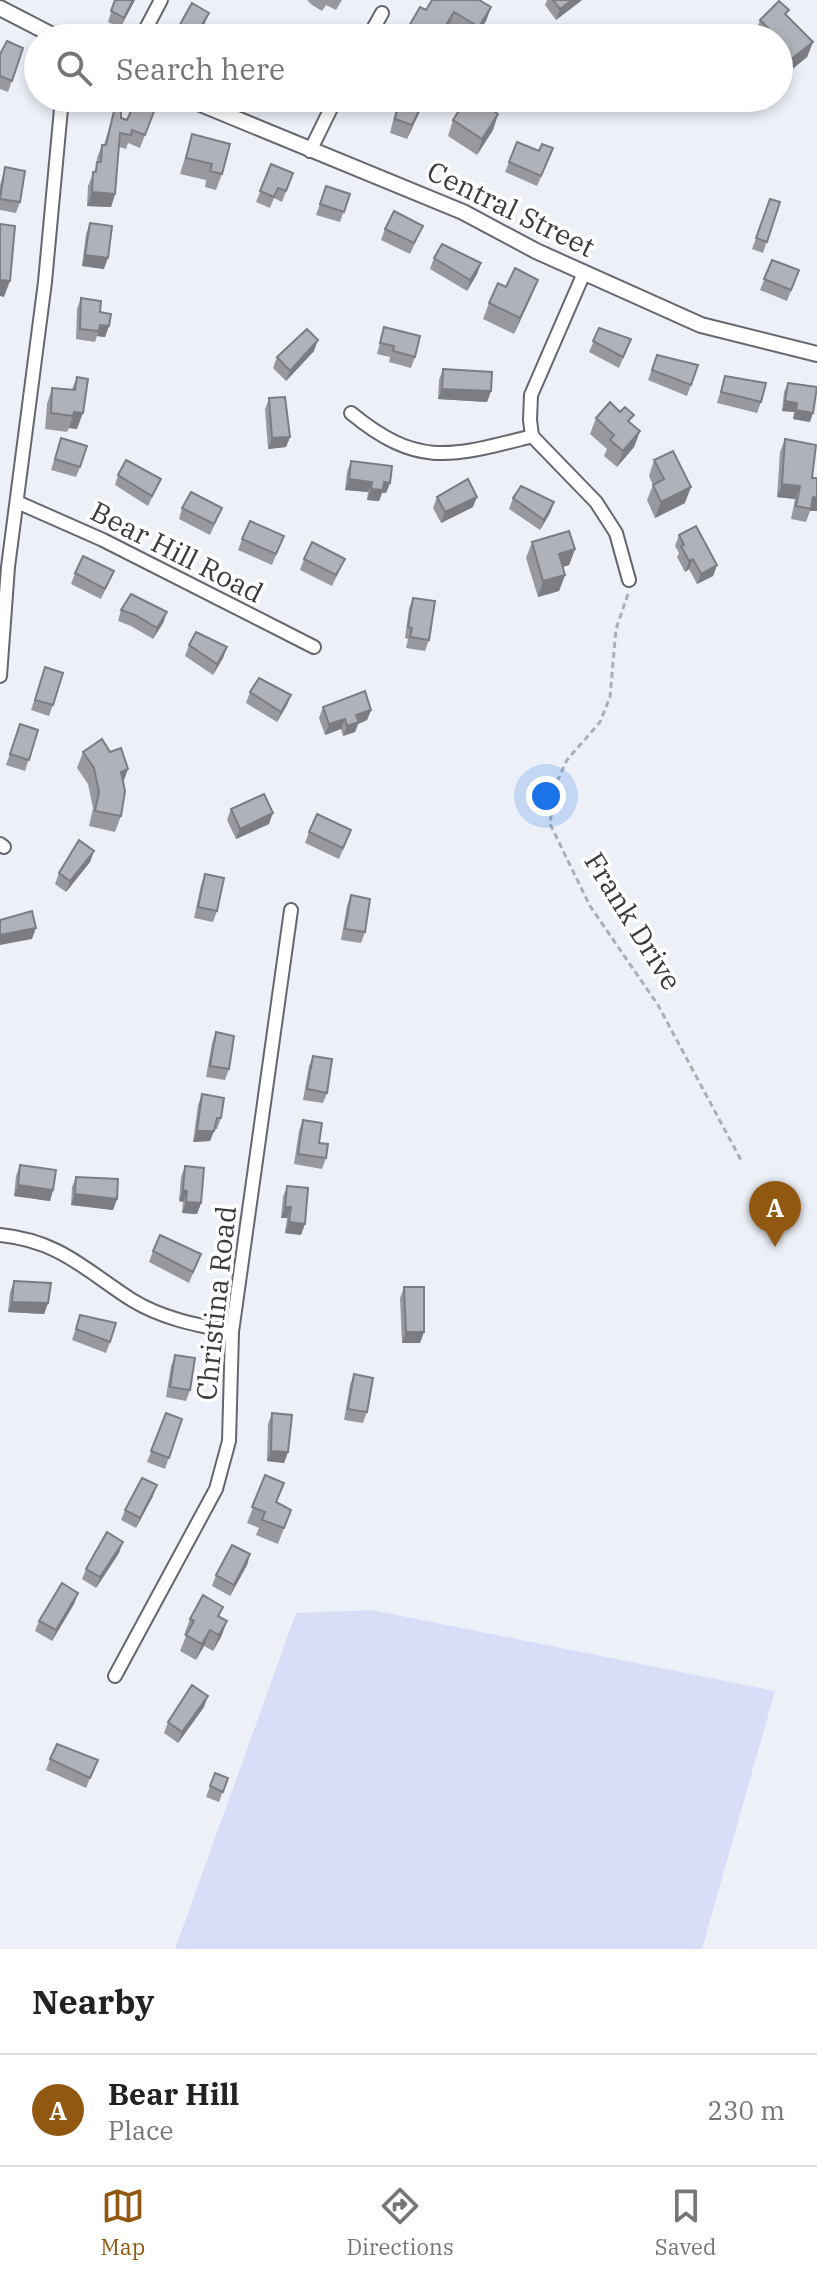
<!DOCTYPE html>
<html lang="en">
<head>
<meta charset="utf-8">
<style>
  body { margin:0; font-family:"IBM Plex Serif",serif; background:#f2f2f2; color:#222 }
  .you { position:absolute; left:546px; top:796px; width:28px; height:28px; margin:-20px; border:6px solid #fff; border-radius:50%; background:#1a73e8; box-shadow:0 0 0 12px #1a73e833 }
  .badge { display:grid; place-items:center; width:52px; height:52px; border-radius:50%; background:#905811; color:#fff; font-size:26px; font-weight:700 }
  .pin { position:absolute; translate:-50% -66px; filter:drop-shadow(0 2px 4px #0008) }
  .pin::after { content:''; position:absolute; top:42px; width:28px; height:24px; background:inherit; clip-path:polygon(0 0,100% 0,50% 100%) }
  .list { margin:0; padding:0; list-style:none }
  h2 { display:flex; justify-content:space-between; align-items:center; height:104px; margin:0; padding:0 32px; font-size:34px }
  h2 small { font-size:26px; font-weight:400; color:#767676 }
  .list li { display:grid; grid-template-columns:52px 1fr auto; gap:24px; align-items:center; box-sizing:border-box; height:112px; padding:0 32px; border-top:2px solid #e0e0e0 }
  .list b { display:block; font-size:30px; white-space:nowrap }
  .list p { margin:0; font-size:26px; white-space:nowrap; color:#767676 }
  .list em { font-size:26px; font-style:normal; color:#767676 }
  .icon { flex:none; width:44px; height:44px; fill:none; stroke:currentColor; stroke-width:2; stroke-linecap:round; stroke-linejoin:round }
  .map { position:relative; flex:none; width:817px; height:1949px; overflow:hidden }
  .search { position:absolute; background:#fff; box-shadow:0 4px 12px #0003; left:24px; right:24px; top:24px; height:88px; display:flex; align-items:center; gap:20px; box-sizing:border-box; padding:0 28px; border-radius:44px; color:#767676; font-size:30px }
  .sheet { height:216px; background:#fff }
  nav { display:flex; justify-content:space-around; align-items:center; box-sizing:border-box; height:112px; border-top:2px solid #e0e0e0; background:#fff; font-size:22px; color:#767676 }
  nav a { display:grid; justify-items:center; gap:4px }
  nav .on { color:#905811 }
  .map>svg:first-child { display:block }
</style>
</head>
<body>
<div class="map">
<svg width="817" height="1949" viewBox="0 0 817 1949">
  <rect width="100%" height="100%" fill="#eef0f8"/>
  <path fill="#d8def8" d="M372,1610L775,1691L702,1949H175L296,1613Z"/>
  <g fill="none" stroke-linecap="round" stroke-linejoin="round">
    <g stroke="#66676e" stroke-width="16">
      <path id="minor" d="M141,38L161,0
        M368,38L382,13
        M310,151L336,98
        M584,273L531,395L530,420L532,436L596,502L616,533L629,580
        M351,413C419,469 453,456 533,436
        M17,502L103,540L314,647
        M0,676L8,567L45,282L62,98
        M0,844L4,847
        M0,1235C60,1241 85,1270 132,1300C163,1319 197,1325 232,1332
        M115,1676L216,1489L229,1441L232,1332L291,910"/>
    </g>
    <g stroke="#66676e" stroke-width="18">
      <path id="tertiary" d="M0,8L58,38
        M186,98L463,212L536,251L701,325L817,354"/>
    </g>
    <path stroke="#acaeb4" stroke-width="3" stroke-dasharray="6 4" stroke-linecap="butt" d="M628,594L616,629L610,697L600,722L567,760L555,786L550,824L590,906L658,1005L742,1162"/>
    <use href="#minor" stroke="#fff" stroke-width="12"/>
    <use href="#tertiary" stroke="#fff" stroke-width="14"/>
  </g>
  <path fill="#97999f" d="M115,0H135L120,28L108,22Z
    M307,0H342L336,10L326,5L322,11L312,5Z
    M547,0H582L556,20L545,5Z
    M491,7L486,21L475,38H469L426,10Z
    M787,15L813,42L807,57L779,80V38H756L754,36L760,20Z
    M205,23L196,38H174L178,28Z
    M23,48L8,92L0,89V54Z
    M268,98H301L294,111Z
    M386,98H425L407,139L390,133L397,104Z
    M158,101L140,148L128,143L126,149L119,147L115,194L111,207L87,206L88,186L97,164V158L102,145H104L115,107L121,118L127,120Z
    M498,114L493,130L477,155L448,136L453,120Z
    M192,134L222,174L216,190L205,187L206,180L180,174Z
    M549,159L537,186L505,172L509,162Z
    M271,164L293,173L282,202L274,198L270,208L256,202Z
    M5,167L20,202L16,213L0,210V185Z
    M326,186L350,194L340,222L316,215Z
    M770,199L780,202L763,253L752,249Z
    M90,223L104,269L82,266L86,234Z
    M423,226L410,254L381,240L385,229Z
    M434,258L481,263L477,274L467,291L430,269Z
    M772,260L795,281L787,301L760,290Z
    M506,287L532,295L514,334L483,319L489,303Z
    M81,298L109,326L105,337L97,336L95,342L76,339L77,309Z
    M384,327L415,357L411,368L389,362L390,357L377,354Z
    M599,328L631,339L619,368L589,352Z
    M314,351L286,381L273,368L277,357Z
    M657,355L698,365L687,396L648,380Z
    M443,369L491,391L487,402L438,399L439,380Z
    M725,376L761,402L757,413L717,403Z
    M77,377V429L69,428L67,432L45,429L47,404L52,388L72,389Z
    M788,383L810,422L793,419L794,412L782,411L784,392Z
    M269,399L290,437L286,447L268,449L265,409Z
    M596,418L631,423L640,431L634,447L617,467L604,456L607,449L590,434Z
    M61,438L80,467L76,477L51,470Z
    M785,439L812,478L817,511H810L806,522L791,519L795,499L777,497L780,452Z
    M654,460L685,503L655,518L647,500L653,485L649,476Z
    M351,461L390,483L386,493H382L379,501L367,500L368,492L345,490L347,472Z
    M118,475L161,479L148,506L115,485Z
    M437,497L473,507L441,523L433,508Z
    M513,498L554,502L550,513L540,530L509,509Z
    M182,508H222L210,535L179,519Z
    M679,535L717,565L713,576L697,584L689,569L685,572L677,557L679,553L675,546Z
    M284,536L272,565L238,550L242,539Z
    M532,542L575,549L569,565L563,567L565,575L559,591L538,597L526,558Z
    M304,559H345L332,586L300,570Z
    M114,571L101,599L71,584L75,573Z
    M413,598L429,640L425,651L406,648L408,639L405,638L409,608Z
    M121,610L167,612L163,623L153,639L131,626L118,621Z
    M189,645L227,647L223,658L213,675L185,656Z
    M45,667L53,705L49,716L31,710Z
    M250,692L291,695L287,705L277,722L246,703Z
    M323,707L371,710L367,720L358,724L355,732L343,736L341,729L325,735L319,718Z
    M20,724L38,730L25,771L6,765Z
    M83,752H110L128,769L123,783L121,816L115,832L89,826L93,808L88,784L77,768Z
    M231,809L269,824L236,839L227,820Z
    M309,832L347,841L339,859L305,843Z
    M94,851L90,862L66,892L55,884L59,873Z
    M205,874L217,911L213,922L194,918L201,885Z
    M351,895L365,932L361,943L341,940L347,906Z
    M216,1032L229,1069L225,1080L206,1077L212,1043Z
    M313,1056L327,1093L323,1103L303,1100L309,1066Z
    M202,1094L221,1118L217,1129H215L210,1141L193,1142L198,1105Z
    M303,1120L319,1143L326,1158L322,1169L294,1164L299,1131Z
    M20,1165L53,1190L50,1201L14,1196L16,1176Z
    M185,1166L201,1203L197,1214L182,1213L183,1202L179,1201L181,1177Z
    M76,1177L117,1199L113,1210L71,1205L72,1187Z
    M287,1186L301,1235L285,1233L287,1218H281L283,1197Z
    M153,1251L201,1254L189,1283L149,1262Z
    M14,1281L48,1303L44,1314L8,1312L10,1292Z
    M404,1287L424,1332L420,1343H402L400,1298Z
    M80,1315L110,1342L106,1353L72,1340Z
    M175,1355L190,1390L186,1401L166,1397L171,1366Z
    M354,1374L367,1412L363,1423L344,1420L350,1385Z
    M166,1413L182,1419L165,1469L147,1462Z
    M272,1413L288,1452L284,1463L267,1461L268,1424Z
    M265,1475L276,1502L291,1510L278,1544L256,1535L259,1528L247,1523Z
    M153,1496L136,1528L121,1520L125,1510Z
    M119,1553L96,1588L82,1579L86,1569Z
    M250,1554L247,1565L230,1596L212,1586L216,1575Z
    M78,1593L74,1604L52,1641L35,1631L39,1621Z
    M223,1607L219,1617L227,1621L221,1637L213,1651L204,1646L196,1660L180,1651L186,1636L184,1635L190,1619Z
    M204,1707L178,1743L164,1733L168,1722Z
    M50,1759L98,1760L86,1788L46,1770Z
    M215,1773L228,1778L219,1802L206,1797Z"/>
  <path fill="#7b7d82" d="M133,0H135L120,28L124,18Z
    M572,0H582L556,20L560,9Z
    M491,7L486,21L475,38L479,27Z
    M454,12L449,26L441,38H438Z
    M209,13L205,23L196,38H194Z
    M813,42L807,57L779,80L784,65Z
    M425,98L422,107L407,139L412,125Z
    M498,114L493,130L477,155L482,139Z
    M92,192L115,194L111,207L87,206Z
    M85,255L108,258L104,269L82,266Z
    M481,263L477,274L467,291L470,280Z
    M0,280L10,281L4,297L0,296Z
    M538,280L532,295L514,334L520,318Z
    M100,325L109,326L105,337L97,336Z
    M318,340L314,351L286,381L290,371Z
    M442,389L491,391L487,402L438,399Z
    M785,401L797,403L794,412L782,411Z
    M796,410L813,413L810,422L793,419Z
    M74,412L83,413L77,429L69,428Z
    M640,431L634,447L617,467L623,451Z
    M290,437L286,447L268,449L272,438Z
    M349,479L372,482L368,492L345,490Z
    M384,482L390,483L386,493H382L379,501L367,500L371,489Z
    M782,484L800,486L795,499L777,497Z
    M691,487L685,503L655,518L661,502Z
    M477,497L473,507L441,523L445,512Z
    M813,497L817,498V511H810Z
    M554,502L550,513L540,530L544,520Z
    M575,549L569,565L553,570L559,554Z
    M693,559L689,569L685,572L689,561Z
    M717,565L713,576L697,584L701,574Z
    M565,575L559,591L538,597L543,581Z
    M167,612L163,623L153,639L157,628Z
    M227,647L223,658L213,675L217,664Z
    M291,695L287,705L277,722L281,712Z
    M371,710L367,720L358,724L355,732L343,736L347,726L356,715Z
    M345,719L341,729L325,735L329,724Z
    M128,769L122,785L121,772Z
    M273,813L269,824L236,839L240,829Z
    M94,851L90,862L66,892L70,881Z
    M36,928L32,939L0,945V935Z
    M197,1131H214L210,1141L193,1142Z
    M18,1185L53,1190L50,1201L14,1196Z
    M183,1190L187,1191L183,1202L179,1201Z
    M75,1194L117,1199L113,1210L71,1205Z
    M186,1202L201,1203L197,1214L182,1213Z
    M285,1207H291L287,1218H281Z
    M289,1222L305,1224L301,1235L285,1233Z
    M12,1302L48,1303L44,1314L8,1312Z
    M406,1332H424L420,1343H402Z
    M271,1451L288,1452L284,1463L267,1461Z
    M157,1485L153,1496L136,1528L140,1518Z
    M123,1542L119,1553L96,1588L100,1577Z
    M250,1554L247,1565L230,1596L234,1585Z
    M78,1593L74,1604L52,1641L56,1630Z
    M227,1621L221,1637L213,1651L219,1635Z
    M210,1630L204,1646L196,1660L202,1644Z
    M208,1696L204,1707L178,1743L182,1732Z"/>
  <path fill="#b0b2b9" stroke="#7b7d82" stroke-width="2" d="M115,0H133L124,18L111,11Z
    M432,0H479L491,7L479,27L454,12L438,38H402L420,7L426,10Z
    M553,0H572L560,9Z
    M779,1L789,10L785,14L813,42L784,65L779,60V38H767L762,33L768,28L760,20Z
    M192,3L209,13L194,38L178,28Z
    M314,28L331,37V38H308Z
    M7,41L23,48L12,81L0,76V54Z
    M137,98H153L158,101L145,135L132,130L131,135L120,133L115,194L92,192L93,172H96L97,162H101L102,145H106L115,107L121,108V118L127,120Z
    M400,98H425L412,125L395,119Z
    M467,98H476L498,114L482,139L453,120Z
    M192,134L230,144L222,174L210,171L212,164L186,158Z
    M517,142L539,151L542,144L553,148L541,176L509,162Z
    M271,164L293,173L286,191L278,188L274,197L260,191Z
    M5,167L25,171L20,202L0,199Z
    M326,186L350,194L344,212L320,204Z
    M770,199L780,202L767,242L756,238Z
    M394,211L423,226L414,243L385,229Z
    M90,223L112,226L108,258L85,255Z
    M0,224L15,226L10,281L0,280Z
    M442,244L481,263L470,280L434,258Z
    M772,260L799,270L791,290L764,279Z
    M515,268L538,280L520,318L489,303L498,283L506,287Z
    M81,298L101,301L100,312L111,314L109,326L100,325L99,331L80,329Z
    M384,327L420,336L415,357L393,351L394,346L380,343Z
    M599,328L631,339L623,357L593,341Z
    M307,329L318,340L290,371L277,357Z
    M657,355L698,365L691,385L652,370Z
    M443,369L492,372L491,391L442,389Z
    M725,376L766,383L761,402L721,392Z
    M77,377L88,379L83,413L74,412L73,416L51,413L52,388L75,390Z
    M788,383L817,387L813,413L796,410L797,403L785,401Z
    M285,397L290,437L272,438L269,398Z
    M610,402L620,412L625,407L634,415L628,421L640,431L623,451L610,440L614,435L596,418Z
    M61,438L87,446L80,467L55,459Z
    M785,439L816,445L812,478H817V498L813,497L811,509L796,506L800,486L782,484Z
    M673,451L691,487L661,502L653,485L664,479L654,460Z
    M126,460L161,479L152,496L118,475Z
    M351,461L392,466L390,483L384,482L383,490L371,489L372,482L349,479Z
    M468,479L477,497L445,512L437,497Z
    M521,486L554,502L544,520L513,498Z
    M191,492L222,508L214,524L182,508Z
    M250,521L284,536L276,554L242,539Z
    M696,526L717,565L701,574L693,559L689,561L681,546L684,545L679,535Z
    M569,531L575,549L559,554L565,575L543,581L532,542Z
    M312,542L345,559L336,575L304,559Z
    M83,556L114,571L105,589L75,573Z
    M131,594L167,612L157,628L135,615L121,610Z
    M413,598L435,601L429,640L410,637L412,628L408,627Z
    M196,632L227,647L217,664L189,645Z
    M45,667L63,673L53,705L35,700Z
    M259,678L291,695L281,712L250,692Z
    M365,691L371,710L356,715L359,722L347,726L345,719L329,724L323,707Z
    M20,724L38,730L29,760L10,754Z
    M102,739L110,752L121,748L128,769L121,772L125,791L121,816L95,811L99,792L94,768L83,752Z
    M264,794L273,813L240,829L231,809Z
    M317,814L351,830L343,848L309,832Z
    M79,840L94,851L70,881L59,873Z
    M205,874L224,878L217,911L198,907Z
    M351,895L370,899L365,932L345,929Z
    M32,911L36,928L0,935V920Z
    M216,1032L234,1036L229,1069L210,1066Z
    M313,1056L332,1059L327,1093L307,1089Z
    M202,1094L224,1098L221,1118H217L214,1131H197Z
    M303,1120L322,1123L319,1143L328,1144L326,1158L298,1154Z
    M20,1165L56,1170L53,1190L18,1185Z
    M185,1166L204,1168L201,1203L186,1202L187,1191L183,1190Z
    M76,1177L118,1179L117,1199L75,1194Z
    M287,1186L308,1188L305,1224L289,1222L291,1207H285Z
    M160,1235L201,1254L193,1272L153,1251Z
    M14,1281L51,1283L48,1303L12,1302Z
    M404,1287H424V1332H406Z
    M80,1315L116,1323L110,1342L76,1329Z
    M175,1355L195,1358L190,1390L170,1387Z
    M354,1374L373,1378L367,1412L348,1409Z
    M166,1413L182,1419L169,1458L151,1451Z
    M272,1413L292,1415L288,1452L271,1451Z
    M265,1475L284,1483L276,1502L291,1510L284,1528L262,1520L265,1512L252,1507Z
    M142,1478L157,1485L140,1518L125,1510Z
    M107,1532L123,1542L100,1577L86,1569Z
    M232,1545L250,1554L234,1585L216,1575Z
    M62,1583L78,1593L56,1630L39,1621Z
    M203,1595L223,1607L218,1616L227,1621L219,1635L210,1630L202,1644L186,1635L194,1621L190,1619Z
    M192,1685L208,1696L182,1732L168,1722Z
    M57,1744L98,1760L90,1778L50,1759Z
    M215,1773L228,1778L223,1792L210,1786Z"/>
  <g text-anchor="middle" stroke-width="7" stroke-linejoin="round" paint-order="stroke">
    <g font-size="28" fill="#3b3b3e" stroke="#fff">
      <text transform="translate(511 209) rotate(26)" y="10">Central Street</text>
      <text transform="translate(177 552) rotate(27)" y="10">Bear Hill Road</text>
      <text transform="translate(633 921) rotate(58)" y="10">Frank Drive</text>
      <text transform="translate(216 1303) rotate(-84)" y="10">Christina Road</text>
    </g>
  </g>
</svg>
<div class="you"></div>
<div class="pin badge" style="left:775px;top:1247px">A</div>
<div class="search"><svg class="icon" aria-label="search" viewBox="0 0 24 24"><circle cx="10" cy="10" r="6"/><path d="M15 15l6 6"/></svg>Search here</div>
</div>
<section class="sheet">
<h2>Nearby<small></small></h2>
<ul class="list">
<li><span class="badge">A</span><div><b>Bear Hill</b><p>Place</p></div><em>230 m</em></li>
</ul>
</section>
<nav>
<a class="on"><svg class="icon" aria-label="map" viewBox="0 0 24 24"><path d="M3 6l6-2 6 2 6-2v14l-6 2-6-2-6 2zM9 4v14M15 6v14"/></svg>Map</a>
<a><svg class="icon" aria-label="directions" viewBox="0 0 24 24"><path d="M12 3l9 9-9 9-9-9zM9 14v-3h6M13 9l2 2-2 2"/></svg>Directions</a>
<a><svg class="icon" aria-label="saved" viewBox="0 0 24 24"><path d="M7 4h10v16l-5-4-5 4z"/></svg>Saved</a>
</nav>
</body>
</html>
